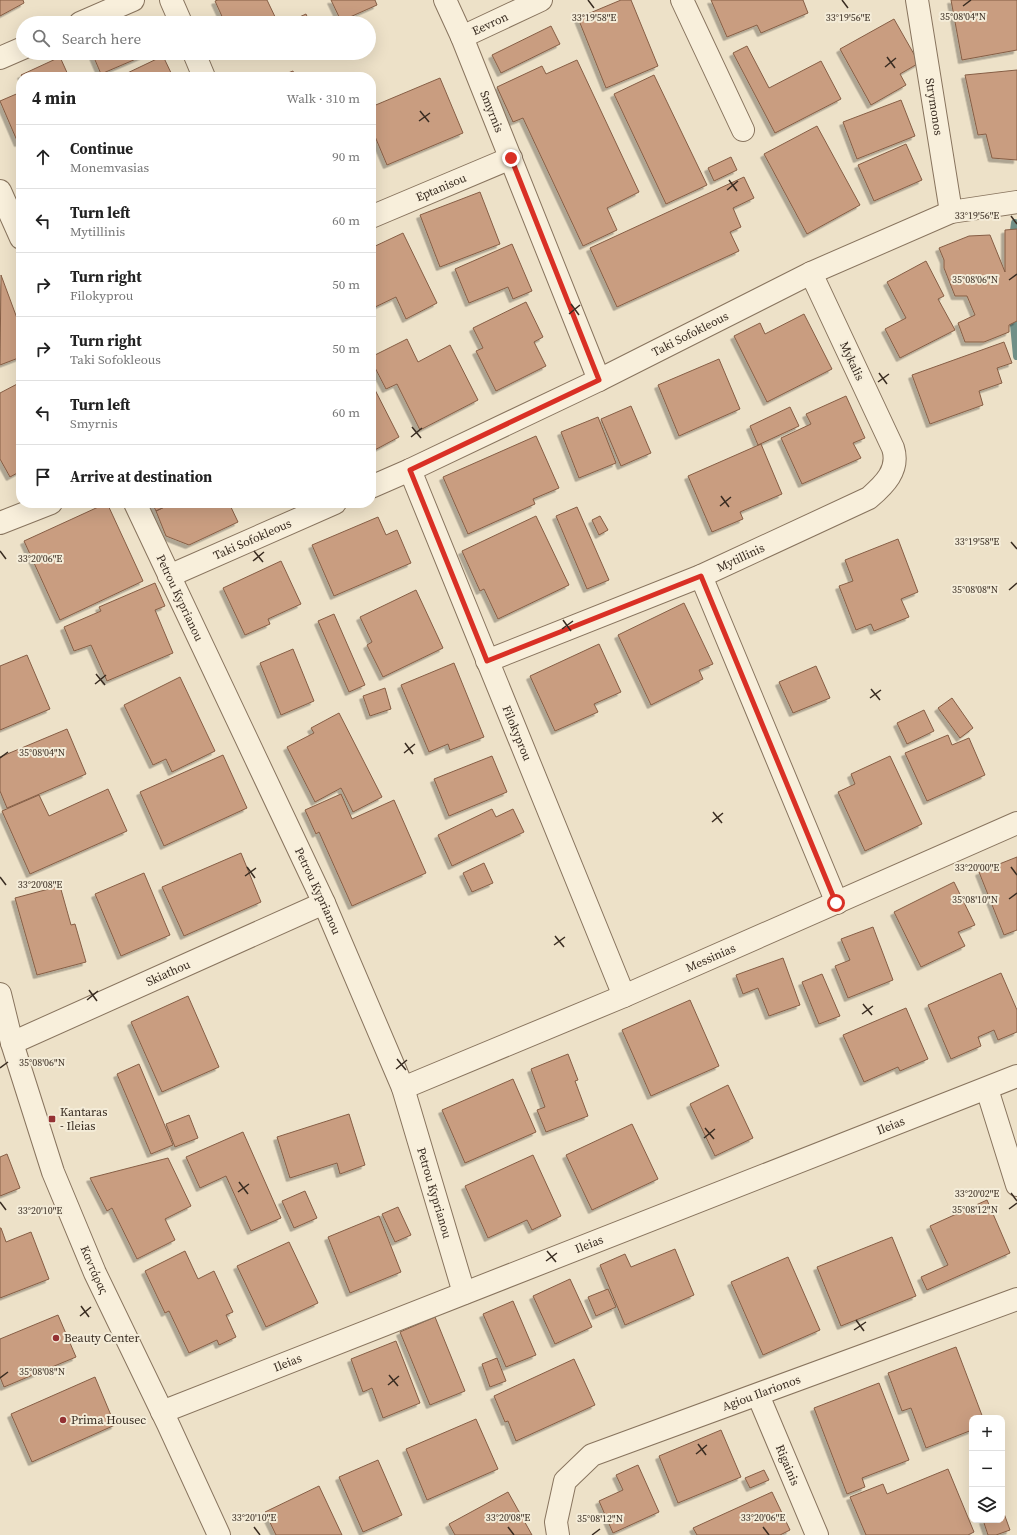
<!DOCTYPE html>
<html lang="en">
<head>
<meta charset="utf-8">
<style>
  body { margin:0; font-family:"Source Serif 4",serif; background:#f6f6f6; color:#222 }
  .controls { position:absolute; right:12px; bottom:12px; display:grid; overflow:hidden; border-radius:8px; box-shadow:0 4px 16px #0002 }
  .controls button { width:36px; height:36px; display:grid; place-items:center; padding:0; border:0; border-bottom:1px solid #e0e0e0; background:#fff; color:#222; font:20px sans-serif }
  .stop { position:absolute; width:12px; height:12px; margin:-9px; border:3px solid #d93025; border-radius:50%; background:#fff }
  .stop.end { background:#d93025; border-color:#fff; box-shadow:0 1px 4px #0008 }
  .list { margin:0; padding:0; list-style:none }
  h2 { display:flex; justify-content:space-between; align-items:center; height:52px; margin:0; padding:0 16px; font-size:17px }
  h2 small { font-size:13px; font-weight:400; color:#767676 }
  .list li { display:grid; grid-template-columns:26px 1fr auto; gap:12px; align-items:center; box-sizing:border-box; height:64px; padding:0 16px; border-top:1px solid #e0e0e0 }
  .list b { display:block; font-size:15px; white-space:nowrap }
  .list p { margin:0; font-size:13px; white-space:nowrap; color:#767676 }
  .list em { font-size:13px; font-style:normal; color:#767676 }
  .icon { flex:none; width:22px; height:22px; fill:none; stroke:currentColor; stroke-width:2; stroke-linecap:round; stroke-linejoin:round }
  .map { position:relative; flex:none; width:1017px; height:1535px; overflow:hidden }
  .search { position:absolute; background:#fff; box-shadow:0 4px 16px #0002; left:16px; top:16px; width:360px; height:44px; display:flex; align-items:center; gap:10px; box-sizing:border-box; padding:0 14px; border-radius:22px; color:#767676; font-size:15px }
  .panel { position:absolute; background:#fff; box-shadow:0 4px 16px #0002; left:16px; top:72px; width:360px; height:436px; border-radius:16px }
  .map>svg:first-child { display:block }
</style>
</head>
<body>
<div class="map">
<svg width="1017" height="1535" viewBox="0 0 1017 1535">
  <defs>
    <filter id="shadow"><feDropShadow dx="-3.5" dy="3.5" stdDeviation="0" flood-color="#0004"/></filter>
  </defs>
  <rect width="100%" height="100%" fill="#ede1c8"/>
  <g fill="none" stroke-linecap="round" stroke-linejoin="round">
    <path stroke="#708f87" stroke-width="8" d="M1013,238L1015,223
      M1013,314L1017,356"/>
  </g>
  <path fill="#c99d80" stroke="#865e45" filter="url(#shadow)" d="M0,0H23L24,3L0,16Z
    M218,0H267L278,23H249L248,21L243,23H225L215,1Z
    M331,0H375L377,5L341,21Z
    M621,0H631L658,66L606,88L578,18Z
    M711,0H803L808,13L761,33L757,25L727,37Z
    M951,0H1017V50L962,60Z
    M306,14L310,23H286Z
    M152,18L154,23H140Z
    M894,19L919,63L900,74L906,85L871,105L840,49Z
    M551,26L560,44L501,73L492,55Z
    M747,46L769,88L821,61L841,99L775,133L733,53Z
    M92,53H150L101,74Z
    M163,56L173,77H119Z
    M60,57L69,77H22L21,75Z
    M577,60L639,192L607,208L617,230L583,246L523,118L513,122L497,87L542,66L546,74Z
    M1017,70V160L992,158L986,134L978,135L965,75Z
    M293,71L295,77H278Z
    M654,75L707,185L666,204L614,94Z
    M440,78L463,133L387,165L371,127V107Z
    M21,92V142L18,143L0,101Z
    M901,100L915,136L857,159L843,122Z
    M817,126L860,205L807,234L764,154Z
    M906,144L922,180L874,201L858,165Z
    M731,157L737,170L714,181L708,168Z
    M744,177L754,198L733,208L741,227L730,232L739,251L617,307L590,248Z
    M480,192L500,244L440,267L420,215Z
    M1017,229V321L1009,325V332L984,342H965L958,323L975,315L967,296H955L944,268V260L939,248L969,236L990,235L1005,272V230Z
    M403,233L437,303L406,319L396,297L371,309V248Z
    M512,244L532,291L513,299L508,287L469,303L455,269Z
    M926,261L944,296L938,299L955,330L900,358L885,329L906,318L887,282Z
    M1,275L21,329V357L0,365Z
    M526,302L543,337L534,342L546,366L496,391L476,351L483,348L473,328Z
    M804,314L832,369L767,402L734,336L760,323L765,334Z
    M407,339L418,362L450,345L478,400L420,430L397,384L386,389L371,360V357Z
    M1004,342L1012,363L997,368L1002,383L979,391L983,405L930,424L912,375Z
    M719,359L740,409L679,436L658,385Z
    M21,382V471L10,477L0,459V393Z
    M371,382L399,437L371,452Z
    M846,396L865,438L853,443L861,458L802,484L781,438L811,424L806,414Z
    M631,406L651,453L621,466L601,419Z
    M790,407L799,426L758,445L750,426Z
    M598,417L616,463L579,478L561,432Z
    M536,436L559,488L533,499L535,504L468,534L443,477Z
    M761,444L782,494L740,512L743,519L712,532L688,476Z
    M107,503L143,581L60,620L24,541Z
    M152,503H173L156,511Z
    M173,503H229L238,522L189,545L166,536L156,511Z
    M577,507L609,580L587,589L556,516Z
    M536,516L569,585L498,619L484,589L480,591L462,551Z
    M600,516L608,530L599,535L592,520Z
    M378,517L386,535L397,530L411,563L334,596L312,545Z
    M898,539L918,592L901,599L909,617L874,631L871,624L856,630L839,586L853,581L845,560Z
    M281,561L301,604L268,619L270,624L245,635L223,588Z
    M155,583L165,606L155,610L173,653L107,681L91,645L74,651L64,627L101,611L99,607Z
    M416,590L443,648L383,677L367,645L372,642L360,617Z
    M684,603L713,664L699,670L703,679L651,705L618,635Z
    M334,614L365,685L349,692L318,621Z
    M599,644L621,692L594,704L598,712L555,731L530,676Z
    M293,649L314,701L281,715L260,663Z
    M27,655L50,709L0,730V666Z
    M454,663L484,737L450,750L448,744L429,752L401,685Z
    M816,666L830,698L793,713L779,682Z
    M180,677L215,751L172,772L166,759L153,765L124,705Z
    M385,688L391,709L370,716L363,696Z
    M952,698L973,728L960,738L938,708Z
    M924,710L934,731L907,744L897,723Z
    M339,713L382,797L353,812L341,788L315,802L287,747L314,733L311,728Z
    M67,729L86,774L7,808L0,791V757Z
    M948,735L952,745L969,738L985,775L927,801L905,753Z
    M223,755L247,808L164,846L140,792Z
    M492,756L507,792L449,816L434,779Z
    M890,756L922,824L865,851L838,792L855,784L851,774Z
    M108,789L127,831L30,874L2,811L39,795L49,816Z
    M341,794L352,819L394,800L426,873L352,906L319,832L316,834L305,810Z
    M492,809L496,817L513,809L524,832L452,866L438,835Z
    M241,853L261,902L184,936L162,887Z
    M1017,857V930L1004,935L979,872Z
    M484,863L493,883L472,892L463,873Z
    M144,873L170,935L121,956L95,894Z
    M954,882L975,925L958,932L965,946L921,967L894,912Z
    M60,886L71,925L75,924L86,962L37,975L15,898Z
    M873,927L893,980L848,998L835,966L850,960L841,939Z
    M783,958L800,1005L769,1016L758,988L743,994L736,975Z
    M1001,973L1017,1010V1032L998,1040L994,1030L978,1037L981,1046L951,1059L928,1005Z
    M822,974L840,1016L819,1024L802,982Z
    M188,996L219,1067L162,1092L131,1022Z
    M690,1000L719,1066L651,1096L622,1030Z
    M906,1008L928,1059L900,1071L898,1067L864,1082L843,1035Z
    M568,1054L578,1080L575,1081L588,1116L546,1132L537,1110L545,1107L531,1069Z
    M139,1064L173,1145L151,1154L117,1074Z
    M513,1079L536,1132L465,1163L442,1110Z
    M728,1085L753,1138L715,1156L690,1104Z
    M349,1114L365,1165L340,1174L337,1163L290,1178L277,1137Z
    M189,1115L198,1138L175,1147L166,1124Z
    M632,1124L658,1179L592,1210L566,1155Z
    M243,1132L281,1218L251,1231L226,1176L200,1188L186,1157Z
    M7,1154L20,1188L0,1196V1157Z
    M533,1155L561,1216L532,1230L527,1220L488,1238L465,1186Z
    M168,1158L191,1206L165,1219L175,1240L137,1259L112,1208L107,1211L90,1178Z
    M305,1191L317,1218L294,1228L282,1201Z
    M987,1200L1010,1253L927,1290L921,1277L948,1265L930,1226Z
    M398,1207L411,1235L395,1242L382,1214Z
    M379,1216L401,1272L350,1293L328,1237Z
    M0,1228H1L6,1242L31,1232L49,1279L0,1298Z
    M892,1237L916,1296L841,1326L817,1267Z
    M289,1242L318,1303L266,1327L237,1266Z
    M675,1249L694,1295L625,1325L600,1265L625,1254L631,1267Z
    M185,1251L198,1279L214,1271L233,1312L226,1315L236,1337L219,1345L217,1340L189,1353L169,1311L165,1313L145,1271Z
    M788,1257L820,1330L763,1355L731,1282Z
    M570,1279L592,1327L555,1344L533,1296Z
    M608,1289L616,1307L596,1316L588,1297Z
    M513,1301L536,1355L506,1367L483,1314Z
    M58,1315L76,1357L4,1387L0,1377V1339Z
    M435,1317L465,1391L430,1405L400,1332Z
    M396,1341L420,1403L383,1418L372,1388L363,1392L351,1359Z
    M956,1347L983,1418H972V1430L926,1448L911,1408L902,1411L888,1373Z
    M497,1358L506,1381L490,1387L482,1364Z
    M574,1359L595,1405L516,1441L508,1421L505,1422L494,1396Z
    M95,1377L115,1425L32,1462L11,1414Z
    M879,1383L909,1460L862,1478L865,1487L847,1494L814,1408Z
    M476,1419L498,1469L427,1500L406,1449Z
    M721,1430L741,1477L678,1503L659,1456Z
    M378,1460L402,1515L363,1532L339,1477Z
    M638,1465L659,1512L613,1533L599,1501L623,1490L616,1475Z
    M948,1469L974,1532L968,1535H866L850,1497L883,1484L887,1494Z
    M764,1470L769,1480L750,1488L745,1478Z
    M319,1486L342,1535H276L265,1512Z
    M508,1492L532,1535H455L449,1524Z
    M772,1492L790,1530L780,1535H697L693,1528Z
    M1002,1508L1010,1530L996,1535H988L983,1520H1002Z"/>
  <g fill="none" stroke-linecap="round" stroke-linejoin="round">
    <g stroke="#88745e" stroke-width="24">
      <g id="minor">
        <path d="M171,0L181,23"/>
        <path id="s1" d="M445,0L462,37L599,380"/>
        <path d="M682,0L743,130"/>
        <path id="s2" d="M917,0L951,212"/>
        <path id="s3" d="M462,37L541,0"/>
        <path d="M194,53L204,77"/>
        <path d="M0,191L21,238"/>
        <path id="s4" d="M371,217L511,158"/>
        <path id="s5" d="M410,470L624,996"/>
        <path id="s6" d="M371,487L410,470L599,380L811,273L951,212L1017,202"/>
        <path id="s7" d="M135,503L324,903L403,1088L464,1293"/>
        <path d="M0,523L51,503"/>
        <path id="s8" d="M169,576L335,503"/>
        <path d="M701,576L837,903"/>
        <path id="s9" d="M487,661L701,576L869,498C884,485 900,470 893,448L811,273"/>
        <path id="s10" d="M12,1043L324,903"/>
        <path id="s11" d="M403,1088L624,996L1017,823"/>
        <path d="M987,1089L1017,1185"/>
        <path id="s12" d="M758,1395L817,1535"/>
        <path id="s13" d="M558,1535L556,1522L565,1481L592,1455L1017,1299"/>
      </g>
    </g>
    <g stroke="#88745e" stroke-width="24">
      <g id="tertiary">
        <path d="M80,23L133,0"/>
        <path d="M0,58L23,48"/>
        <path id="s14" d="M0,994L12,1043L53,1172L95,1273L168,1424L219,1535"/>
        <path id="s15" d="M162,1412L1017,1076"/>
      </g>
    </g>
    <use href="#minor" stroke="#f8efdb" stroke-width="22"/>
    <use href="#tertiary" stroke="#f8efdb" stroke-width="22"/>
  </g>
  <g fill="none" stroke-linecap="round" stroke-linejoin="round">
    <path stroke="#d93025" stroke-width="5" d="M511,158L599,380L410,470L487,661L701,576L836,903"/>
  </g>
  <path fill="none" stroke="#392c21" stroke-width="1.5" d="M588,0L594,8M842,0L848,8M963,6L971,0M887,57L895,68M885,67L896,58M420,111L429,122M419,121L430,113M729,180L737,191M727,190L738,181M1011,216L1017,224M1009,280L1017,274M571,304L579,315M569,314L580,305M879,373L887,384M878,382L889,374M412,427L421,438M411,437L422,428M721,496L729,507M720,506L731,497M1011,542L1017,549M0,551L6,559M254,551L263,562M253,561L264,552M1009,590L1017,583M563,620L571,631M562,629L573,621M96,674L105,685M95,684L106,675M871,689L880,700M870,698L881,690M405,743L413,754M404,753L415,744M0,758L8,752M713,812L722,823M712,822L723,813M247,867L255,878M1011,867L1017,875M245,876L256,868M0,877L6,885M1009,899L1017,893M555,936L564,947M554,945L565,937M89,990L97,1001M87,1000L98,991M863,1004L872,1015M862,1014L873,1006M397,1059L406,1070M0,1068L8,1062M396,1069L407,1060M705,1128L714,1139M704,1138L715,1129M239,1182L248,1194M238,1192L249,1184M1011,1193L1017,1201M0,1202L6,1210M1009,1209L1017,1203M547,1251L556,1262M546,1261L557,1253M81,1306L89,1317M80,1316L91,1307M856,1320L864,1331M854,1330L866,1322M389,1375L398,1386M0,1378L8,1372M388,1385L399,1376M698,1444L706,1455M696,1454L707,1445M254,1527L260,1535M508,1527L514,1535M763,1527L769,1535M592,1535L600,1529"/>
  <g fill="#943133" stroke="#f4ecd8" stroke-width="1.5">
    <rect x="48" y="1115" width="8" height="8" rx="2"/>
    <circle cx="56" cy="1338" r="4"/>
    <circle cx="63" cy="1420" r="4"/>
  </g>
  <g text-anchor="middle" stroke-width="4" stroke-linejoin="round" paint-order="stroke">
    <g font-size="12" fill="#392c21" stroke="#f4ecd8">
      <text dy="4" stroke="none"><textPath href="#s3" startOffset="31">Eevron</textPath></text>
      <text dy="4" stroke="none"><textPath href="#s2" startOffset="108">Strymonos</textPath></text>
      <text dy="4" stroke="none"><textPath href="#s1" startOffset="121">Smyrnis</textPath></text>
      <text dy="4" stroke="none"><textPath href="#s4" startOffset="76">Eptanisou</textPath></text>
      <text dy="4" stroke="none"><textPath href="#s6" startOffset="354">Taki Sofokleous</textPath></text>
      <text transform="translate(852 361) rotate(65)" y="4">Mykalis</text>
      <text dy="4" stroke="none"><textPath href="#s8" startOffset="91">Taki Sofokleous</textPath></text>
      <text dy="4" stroke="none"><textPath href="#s9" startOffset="274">Mytillinis</textPath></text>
      <text dy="4" stroke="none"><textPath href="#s7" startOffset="105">Petrou Kyprianou</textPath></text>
      <text dy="4" stroke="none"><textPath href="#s5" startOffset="284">Filokyprou</textPath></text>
      <text dy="4" stroke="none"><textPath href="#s7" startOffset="429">Petrou Kyprianou</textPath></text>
      <text dy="4" stroke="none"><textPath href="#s11" startOffset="334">Messinias</textPath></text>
      <text dy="4" stroke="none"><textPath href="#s10" startOffset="171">Skiathou</textPath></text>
      <text dy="4" stroke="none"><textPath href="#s15" startOffset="783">Ileias</textPath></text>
      <text dy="4" stroke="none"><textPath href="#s7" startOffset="753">Petrou Kyprianou</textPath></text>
      <text dy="4" stroke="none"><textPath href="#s15" startOffset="459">Ileias</textPath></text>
      <text dy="4" stroke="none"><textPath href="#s14" startOffset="292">Καντάρας</textPath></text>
      <text dy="4" stroke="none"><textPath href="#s15" startOffset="135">Ileias</textPath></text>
      <text dy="4" stroke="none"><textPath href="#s13" startOffset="273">Agiou Ilarionos</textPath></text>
      <text dy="4" stroke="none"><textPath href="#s12" startOffset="76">Rigainis</textPath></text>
    </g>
    <g font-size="12" fill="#392c21" stroke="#f4ecd8" text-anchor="start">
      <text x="60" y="1116">Kantaras<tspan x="60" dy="14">- Ileias</tspan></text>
      <text x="64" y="1342">Beauty Center</text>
      <text x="71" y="1424">Prima Housec</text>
    </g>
  </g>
  <g font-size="10" text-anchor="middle" fill="#392c21" stroke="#f4ecd8" stroke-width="4" stroke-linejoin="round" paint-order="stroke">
    <text x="963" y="20">35°08'04"N</text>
    <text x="594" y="21">33°19'58"E</text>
    <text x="848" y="21">33°19'56"E</text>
    <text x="977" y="219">33°19'56"E</text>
    <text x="975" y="283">35°08'06"N</text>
    <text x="977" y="545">33°19'58"E</text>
    <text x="40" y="562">33°20'06"E</text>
    <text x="975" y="593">35°08'08"N</text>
    <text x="42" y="756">35°08'04"N</text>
    <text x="977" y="871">33°20'00"E</text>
    <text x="40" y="888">33°20'08"E</text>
    <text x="975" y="903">35°08'10"N</text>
    <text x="42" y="1066">35°08'06"N</text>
    <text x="977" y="1197">33°20'02"E</text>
    <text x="975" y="1213">35°08'12"N</text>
    <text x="40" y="1214">33°20'10"E</text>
    <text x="42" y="1375">35°08'08"N</text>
    <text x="254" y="1521">33°20'10"E</text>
    <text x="508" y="1521">33°20'08"E</text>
    <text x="763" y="1521">33°20'06"E</text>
    <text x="600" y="1522">35°08'12"N</text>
  </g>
</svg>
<div class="controls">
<button>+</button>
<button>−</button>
<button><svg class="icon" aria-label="layers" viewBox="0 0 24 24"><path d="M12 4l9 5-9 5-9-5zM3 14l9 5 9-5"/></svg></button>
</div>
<div class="stop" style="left:836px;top:903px"></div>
<div class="stop end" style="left:511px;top:158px"></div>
<div class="search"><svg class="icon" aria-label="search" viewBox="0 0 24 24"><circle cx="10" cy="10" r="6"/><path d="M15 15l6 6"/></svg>Search here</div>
<section class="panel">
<h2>4 min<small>Walk · 310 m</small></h2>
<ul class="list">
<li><svg class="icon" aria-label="ahead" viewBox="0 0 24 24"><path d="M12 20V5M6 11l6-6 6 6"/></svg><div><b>Continue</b><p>Monemvasias</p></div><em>90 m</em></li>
<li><svg class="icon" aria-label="left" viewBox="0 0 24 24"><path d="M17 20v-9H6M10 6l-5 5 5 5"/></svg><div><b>Turn left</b><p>Mytillinis</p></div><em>60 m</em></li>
<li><svg class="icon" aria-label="right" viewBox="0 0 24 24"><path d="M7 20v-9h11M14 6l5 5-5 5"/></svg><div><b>Turn right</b><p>Filokyprou</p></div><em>50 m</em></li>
<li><svg class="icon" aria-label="right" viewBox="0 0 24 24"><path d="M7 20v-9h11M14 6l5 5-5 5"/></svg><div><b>Turn right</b><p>Taki Sofokleous</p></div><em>50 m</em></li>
<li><svg class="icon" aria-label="left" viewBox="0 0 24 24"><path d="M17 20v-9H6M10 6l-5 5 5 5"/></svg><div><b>Turn left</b><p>Smyrnis</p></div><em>60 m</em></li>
<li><svg class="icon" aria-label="arrive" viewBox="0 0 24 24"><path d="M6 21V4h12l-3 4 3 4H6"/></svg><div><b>Arrive at destination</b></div></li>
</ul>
</section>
</div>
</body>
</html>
